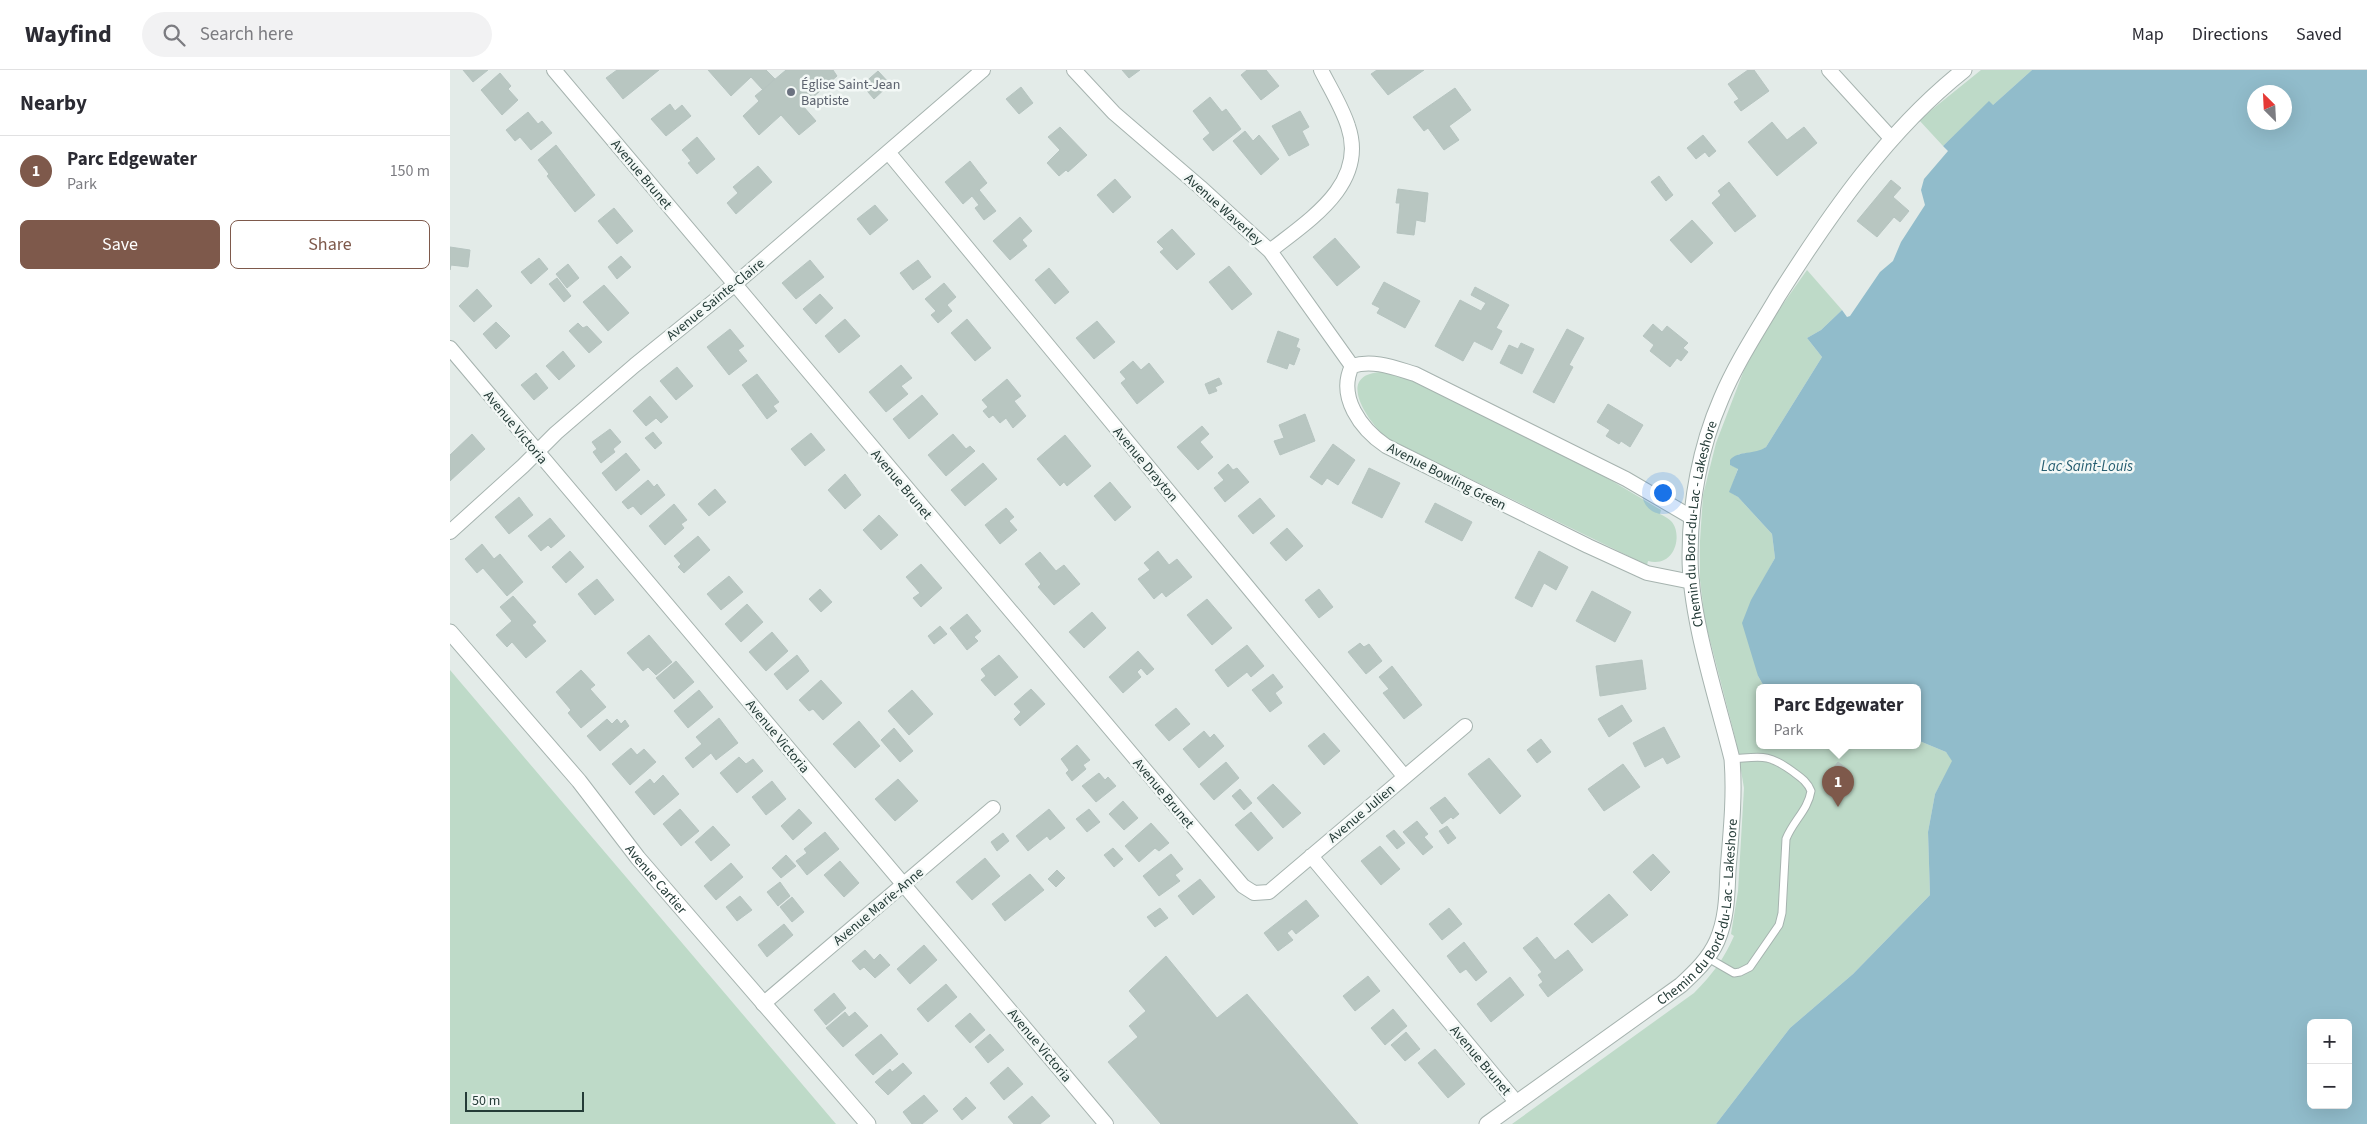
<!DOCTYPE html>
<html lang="en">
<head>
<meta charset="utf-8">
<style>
  body { margin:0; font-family:"Source Sans 3",sans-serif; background:#f2f2f3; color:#2b2b33 }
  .controls { position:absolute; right:15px; bottom:15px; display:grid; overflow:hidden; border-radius:8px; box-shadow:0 5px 20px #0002 }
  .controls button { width:45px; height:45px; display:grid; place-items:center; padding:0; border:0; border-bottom:1px solid #e1e1e2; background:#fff; color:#2b2b33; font:25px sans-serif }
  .compass { position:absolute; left:1797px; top:15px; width:45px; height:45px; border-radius:50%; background:#fff; box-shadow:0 5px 20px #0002; rotate:336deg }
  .scale { position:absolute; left:15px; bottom:12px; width:119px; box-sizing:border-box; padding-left:5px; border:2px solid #243b37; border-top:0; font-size:14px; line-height:18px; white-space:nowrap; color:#243b37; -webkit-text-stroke:4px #f3f8f6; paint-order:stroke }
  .you { position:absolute; left:1212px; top:422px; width:18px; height:18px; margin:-12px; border:4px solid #fff; border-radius:50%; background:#1a73e8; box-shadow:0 0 0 8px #1a73e833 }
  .badge { display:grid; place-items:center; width:32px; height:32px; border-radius:50%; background:#7e594b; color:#fff; font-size:16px; font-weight:700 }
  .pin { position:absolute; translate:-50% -41px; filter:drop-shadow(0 1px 2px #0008) }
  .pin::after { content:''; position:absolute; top:26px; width:18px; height:15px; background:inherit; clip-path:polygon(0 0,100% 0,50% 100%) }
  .popup { position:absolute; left:1306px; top:614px; width:165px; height:65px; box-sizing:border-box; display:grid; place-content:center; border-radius:8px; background:#fff; filter:drop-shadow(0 1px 4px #0005); font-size:16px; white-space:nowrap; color:#7c7c81 }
  .popup b { font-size:19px; color:#2b2b33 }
  .popup::after { content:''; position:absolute; left:50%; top:100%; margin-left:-10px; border:10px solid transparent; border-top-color:#fff }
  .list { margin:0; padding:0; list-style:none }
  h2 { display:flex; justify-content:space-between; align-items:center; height:65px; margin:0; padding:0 20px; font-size:21px }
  h2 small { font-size:16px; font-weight:400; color:#7c7c81 }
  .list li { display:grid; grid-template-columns:32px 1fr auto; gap:15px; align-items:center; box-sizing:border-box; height:70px; padding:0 20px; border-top:1px solid #e1e1e2 }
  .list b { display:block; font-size:19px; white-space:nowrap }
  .list p { margin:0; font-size:16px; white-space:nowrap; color:#7c7c81 }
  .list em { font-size:16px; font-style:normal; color:#7c7c81 }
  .actions { display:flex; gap:10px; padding:15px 20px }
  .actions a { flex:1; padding:11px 0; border:1px solid #7e594b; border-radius:8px; text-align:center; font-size:18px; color:#7e594b }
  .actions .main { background:#7e594b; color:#fff }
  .icon { flex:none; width:28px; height:28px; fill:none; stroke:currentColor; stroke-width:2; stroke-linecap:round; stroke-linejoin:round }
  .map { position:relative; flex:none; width:1917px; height:1054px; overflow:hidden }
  header { display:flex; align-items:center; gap:30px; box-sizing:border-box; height:70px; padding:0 25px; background:#fff; border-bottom:1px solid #e1e1e2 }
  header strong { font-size:24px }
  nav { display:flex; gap:28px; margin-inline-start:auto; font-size:18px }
  .search { width:350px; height:45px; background:#f2f2f3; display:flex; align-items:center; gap:12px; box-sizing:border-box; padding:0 18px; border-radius:28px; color:#7c7c81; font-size:19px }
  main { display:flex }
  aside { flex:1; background:#fff }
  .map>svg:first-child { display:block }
</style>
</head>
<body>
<header>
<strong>Wayfind</strong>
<div class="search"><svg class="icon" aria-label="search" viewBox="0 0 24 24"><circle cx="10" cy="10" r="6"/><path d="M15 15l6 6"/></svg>Search here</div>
<nav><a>Map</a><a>Directions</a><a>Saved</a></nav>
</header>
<main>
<aside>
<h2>Nearby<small></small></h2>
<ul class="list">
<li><span class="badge">1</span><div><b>Parc Edgewater</b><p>Park</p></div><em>150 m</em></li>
</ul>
<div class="actions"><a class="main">Save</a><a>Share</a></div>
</aside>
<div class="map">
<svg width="1917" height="1054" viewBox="0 0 1917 1054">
  <rect width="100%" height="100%" fill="#e3ebe8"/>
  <path fill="#bedac8" d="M1531,0H1582L1542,36L1539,32L1493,76L1469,50Z
    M1357,200L1392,240L1371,260L1357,268L1372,287L1316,377L1309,382L1289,384L1280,395L1288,398L1280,422L1288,427L1322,464L1325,488L1302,530L1308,606L1315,618H1309V676H1467V670L1496,682L1503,691L1485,724L1478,762L1480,825L1403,904L1340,958L1266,1054H1062L1244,923C1262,905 1274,889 1284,866L1281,864L1288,821L1294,718L1286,671L1255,551L1250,510V471L1253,425L1266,373L1294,300L1318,255Z
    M931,302L957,308L1152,405L1211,440L1210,444C1214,446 1218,448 1221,451C1233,463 1226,498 1198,491L1197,495L936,368C919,352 884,305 931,302Z
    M0,600L386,1054H0Z"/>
  <path fill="#91bccb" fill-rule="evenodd" d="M1582,0H1917V1054H1266L1340,958L1403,904L1480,825L1478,762L1485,724L1502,691L1496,682L1467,670V618H1315L1308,606L1292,553L1301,530L1325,488L1322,464L1288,427L1279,422L1288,399L1280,395V390C1288,380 1305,385 1316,377L1372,287L1357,268L1371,260L1392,240L1397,247L1400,246L1430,202L1443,191L1451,172L1475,135L1471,120L1474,109L1498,81L1493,76L1539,31L1543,35ZM1804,22H1834V52H1804ZM1861,953H1898V1035H1861Z"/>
  <path fill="#b8c6c1" stroke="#b6c4c0" d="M13,0H38L23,12Z
    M167,0H209L173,29L156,8Z
    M258,0H316L325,9L313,20L301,7L281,26Z
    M336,0H383L387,6L353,36L366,51L349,65L331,45L309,65L293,46L309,31L305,26Z
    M672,0H690L679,8Z
    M797,0H816L829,16L811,30L791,5Z
    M927,0H974L938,25L921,4Z
    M1298,0H1304L1319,21L1291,41L1284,32L1289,29L1278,14Z
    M428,1L440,14L424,29L412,15Z
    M50,3L61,16L58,19L68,30L52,45L31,20Z
    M571,17L583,33L569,44L556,29Z
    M1005,18L1021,40L999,56L1009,70L994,80L978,58L974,61L963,47Z
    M760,27L772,42L776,39L791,59L763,81L753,69L760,63L743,41Z
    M220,34L225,41L232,35L241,46L216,66L201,49Z
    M850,41L859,57L852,61L859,75L839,86L822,56Z
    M78,42L88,54L92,51L102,63L81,80L70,67L65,71L56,60Z
    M1322,52L1337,70L1354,57L1367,73L1327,106L1298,72Z
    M610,57L637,85L618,102L616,100L609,106L597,93L610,80L598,67Z
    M795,61L803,71L809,65L829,89L811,105L783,71Z
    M1253,65L1266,81L1259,87L1255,82L1246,89L1237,78Z
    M247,67L265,89L247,104L238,93L241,91L232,80Z
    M106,75L145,125L125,142L97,106L99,104L88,90Z
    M520,91L537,113L529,120L546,141L534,150L525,138L529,135L522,126L513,134L495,112Z
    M308,96L322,112L286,144L277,133L288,123L283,117Z
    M1209,106L1223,125L1216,131L1201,112Z
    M665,109L681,127L663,143L647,125Z
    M1441,110L1451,118L1443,127L1459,141L1450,152L1444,147L1427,167L1407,151Z
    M1279,112L1306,146L1285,162L1262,133L1271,125L1268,121Z
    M948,119L978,123L975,152L966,150L964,165L947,163L950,133H946Z
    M425,135L438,150L420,165L407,149Z
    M164,138L183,161L167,174L148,151Z
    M570,147L582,161L572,170L577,176L560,190L543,171Z
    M1242,150L1263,173L1241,193L1220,170Z
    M722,159L745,184L727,200L710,182L714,179L707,172Z
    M885,168L910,197L887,216L863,187Z
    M0,177L20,180L18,197L1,195L0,200Z
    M171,186L181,197L167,209L158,197Z
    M89,188L98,199L81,214L71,202Z
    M360,190L374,207L346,229L332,213Z
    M468,190L481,207L463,220L450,203Z
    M118,194L129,208L117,218L106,204Z
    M779,196L802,224L782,240L759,212Z
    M599,198L619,222L605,234L585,210Z
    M107,208L121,226L114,232L99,214Z
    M934,212L970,231L955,258L927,243L930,238L922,234Z
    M494,213L506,227L497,235L502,241L488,253L481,245L486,241L475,229Z
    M154,215L179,243L158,261L133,232Z
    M1025,217L1059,235L1046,258L1052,261L1042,280L1024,271L1013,291L985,276L1010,230L1031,241L1036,233L1021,225Z
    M27,219L42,236L24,252L9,236Z
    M370,224L383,238L366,254L353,239Z
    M395,249L410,266L389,283L375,266Z
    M517,249L541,278L525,291L501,263Z
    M647,251L665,272L644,289L626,268Z
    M46,252L60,266L46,279L33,264Z
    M128,253L133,258L137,256L152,272L139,283L119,261Z
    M1203,254L1212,262L1217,256L1238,273L1233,278L1238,282L1231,291L1227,288L1220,297L1200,281L1204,275L1193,266Z
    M280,259L294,276L288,280L297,291L279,305L257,277Z
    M1117,259L1134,268L1119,295L1123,297L1104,333L1083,322Z
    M828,261L849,269L846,277L850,279L844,295L839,293L837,299L817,292Z
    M1071,273L1084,279L1072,304L1050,293L1059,275L1068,279Z
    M113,281L125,296L109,310L96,296Z
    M683,291L691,300L699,293L714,312L687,334L671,313L676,309L670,302Z
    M451,295L462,308L451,316L458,324L436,342L419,322Z
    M227,297L243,316L226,330L210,311Z
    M86,303L98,318L84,330L71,315Z
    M307,304L329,332L323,336L327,341L317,349L292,315Z
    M769,308L772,314L765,317L767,321L759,324L755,314Z
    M557,309L571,326L564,331L576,346L563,358L556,348L550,353L543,345L539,348L533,341L538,337L532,330Z
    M472,325L488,344L459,369L443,349Z
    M200,326L218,347L211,353L206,348L196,356L183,341Z
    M1158,334L1193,355L1180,377L1171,371L1169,374L1156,366L1160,360L1147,352Z
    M855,344L865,371L830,385L824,371L834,368L829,355Z
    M752,356L759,364L750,372L763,387L748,400L727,377Z
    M160,359L171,372L163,379L165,382L151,393L143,382L147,379L142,372Z
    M203,362L212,373L205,379L195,368Z
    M361,363L375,380L355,396L341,379Z
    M22,364L35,379L0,411V385Z
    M503,364L516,379L520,376L525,381L496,406L478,385Z
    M615,365L641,396L617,416L614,412L610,416L587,389Z
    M883,374L905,390L888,415L877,408L872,415L860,407Z
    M176,383L190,400L166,421L152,403Z
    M533,393L547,409L515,436L501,420Z
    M778,394L783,400L787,398L799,412L775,432L764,418L774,410L768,403Z
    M919,398L950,413L932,448L902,433Z
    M395,404L411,425L395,439L378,420Z
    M198,410L204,417L207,414L215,425L191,445L183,436L178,439L172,432Z
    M660,412L681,437L665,451L644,426Z
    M265,419L276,432L259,446L248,434Z
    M69,427L83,445L59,464L45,447Z
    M810,428L825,446L803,464L788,446Z
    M985,433L1022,452L1012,471L975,452Z
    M224,434L237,450L231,454L234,458L215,475L199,456Z
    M556,438L564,447L559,451L567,460L550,474L535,455Z
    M429,445L448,465L431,480L413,460Z
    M100,448L115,466L101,478L98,475L91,481L78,466Z
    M837,458L853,476L836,491L820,473Z
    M248,466L260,480L234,503L228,497L231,494L224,486Z
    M32,474L44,489L50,484L73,512L57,526L33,498L27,503L15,489Z
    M120,481L134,497L116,513L102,497Z
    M708,481L719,495L727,489L742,507L716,527L712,522L704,529L688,509L700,500L694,493Z
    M1089,481L1118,497L1106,520L1094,513L1082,537L1065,528Z
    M590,482L606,501L614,495L630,514L604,535L588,517L591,514L575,494Z
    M471,494L492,518L471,537L463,528L470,523L456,507Z
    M279,506L293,522L271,540L257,524Z
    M147,509L164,530L145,545L128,524Z
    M370,519L382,532L371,542L359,529Z
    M869,519L883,537L869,548L855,530Z
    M1142,521L1181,542L1165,572L1126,551Z
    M63,526L86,552L82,555L96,571L76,588L62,572L57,577L46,565L62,551L50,537Z
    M757,529L782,558L762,575L737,545Z
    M297,534L313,552L291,572L275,554Z
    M642,542L656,558L634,578L619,562Z
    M517,544L531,561L524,567L528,571L517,580L500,558Z
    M490,556L497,564L484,574L478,566Z
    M322,562L338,581L316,601L299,582Z
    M199,565L222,592L206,605L198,597L193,601L177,583Z
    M910,573L914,577L919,574L932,591L916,604L898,582Z
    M797,575L814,596L801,607L797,602L778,617L765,600Z
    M688,581L704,599L697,605L691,598L687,602L691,607L673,623L659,607Z
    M347,585L359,601L337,620L324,604Z
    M549,585L568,607L545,626L531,610L536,606L531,599Z
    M1192,590L1196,619L1150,626L1146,596Z
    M226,591L244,612L224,629L206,608Z
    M942,596L972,635L954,649L933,623L939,619L929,607Z
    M131,600L145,615L140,619L156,637L131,658L118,643L121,640L106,622Z
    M823,604L833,617L825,623L832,633L820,642L802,620Z
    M371,610L392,633L373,650L363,639L359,641L349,630Z
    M581,619L595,634L570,656L564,649L571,642L564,634Z
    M249,620L263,637L238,658L224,641Z
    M462,620L483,644L459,665L438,641Z
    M1172,635L1182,651L1159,667L1148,649Z
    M726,638L740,654L719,671L705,655Z
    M269,648L288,673L266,690L261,683L243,698L235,688L252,674L246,667Z
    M157,649L162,654L167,649L171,654L175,650L179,656L150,681L137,666Z
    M409,651L430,676L405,698L383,674Z
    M1214,657L1230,687L1217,694L1213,687L1195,697L1183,673Z
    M444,658L463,681L450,692L431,670Z
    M754,661L760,668L764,664L774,676L749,698L733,679Z
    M874,663L890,681L874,695L858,676Z
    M1091,669L1101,682L1087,693L1077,680Z
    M627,675L640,690L633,695L636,699L622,711L616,703L619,700L611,689Z
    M181,678L187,685L194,679L206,692L180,715L162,694Z
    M289,687L296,694L303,689L313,701L287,723L270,703Z
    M1039,688L1071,726L1050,744L1018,704Z
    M776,692L789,708L764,730L750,714Z
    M1388,692L1396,698L1390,707L1381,701Z
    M1173,694L1190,717L1154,741L1138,719Z
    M649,703L655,710L658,707L666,716L646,732L632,716Z
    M213,705L229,724L204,745L185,722L200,709L204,714Z
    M448,709L468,731L445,751L425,729Z
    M322,711L336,729L316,745L302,727Z
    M823,714L851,743L833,758L807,728Z
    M790,719L802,733L794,740L782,726Z
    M995,727L1009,744L1003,749L1001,747L992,754L980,738Z
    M673,731L688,748L674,760L659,744Z
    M230,739L249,761L231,776L213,754Z
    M349,739L362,753L343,770L331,756Z
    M599,739L615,758L600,770L597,766L578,781L566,766Z
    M639,739L650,752L637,762L626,749Z
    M801,742L823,768L808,781L785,755Z
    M967,751L978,764L974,767L983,777L973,785L953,762Z
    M701,753L719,773L709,781L705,778L689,792L675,776Z
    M263,756L280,775L261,791L245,772Z
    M997,756L1006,768L998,774L989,761Z
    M944,760L955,773L947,779L936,766Z
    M375,762L389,779L357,805L346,791L357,783L354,779Z
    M553,763L559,771L547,781L541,772Z
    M930,776L950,799L931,815L911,791Z
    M663,778L673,789L664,797L654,785Z
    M721,784L733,799L725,805L730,811L709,826L693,806Z
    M1203,784L1220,802L1201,821L1183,802Z
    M336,785L346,796L331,808L322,798Z
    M535,788L550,806L522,830L506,812Z
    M390,791L409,813L394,827L374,805Z
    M281,793L293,807L266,830L254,816Z
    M607,800L615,808L606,817L598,809Z
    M580,804L594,820L555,851L542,834Z
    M750,809L765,827L743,845L728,826Z
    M330,812L340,826L328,836L317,822Z
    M1159,824L1178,845L1142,873L1124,854Z
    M290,826L302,840L287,851L276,837Z
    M342,827L354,842L342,852L330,837Z
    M856,830L869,846L846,864L842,859L837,863L843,870L828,881L814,863Z
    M710,838L718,848L705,857L697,847Z
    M999,838L1012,854L992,870L979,854Z
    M334,854L343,865L317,887L308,875Z
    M1087,867L1105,890L1118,880L1133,900L1098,927L1089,915L1093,912L1088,905L1092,902L1073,878Z
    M1014,872L1037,902L1026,911L1016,899L1010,903L997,886Z
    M474,875L487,890L460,914L447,899Z
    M415,880L424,890L430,884L440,895L425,908L414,897L410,900L402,891Z
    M716,886L767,948L797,924L908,1054H711L658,992L688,967L679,956L696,941L679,921Z
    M918,906L930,921L905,941L893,926Z
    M1060,907L1074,925L1041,952L1027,934Z
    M496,914L507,927L478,952L467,939Z
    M384,923L396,938L376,955L364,940Z
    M943,939L957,956L935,975L921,958Z
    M395,942L399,947L405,942L418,956L393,977L376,958Z
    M520,943L535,960L520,973L505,956Z
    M956,962L970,979L955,991L941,975Z
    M431,964L448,984L423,1005L405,985Z
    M540,964L554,980L538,993L525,977Z
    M985,979L1015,1014L998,1028L968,993Z
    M453,993L462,1003L438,1025L425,1012L440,999L442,1002Z
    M558,997L573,1014L554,1030L540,1013Z
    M474,1025L488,1041L472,1054H462L453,1042Z
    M582,1026L600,1046L590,1054H564L558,1047Z
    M516,1027L526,1038L512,1050L503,1039Z"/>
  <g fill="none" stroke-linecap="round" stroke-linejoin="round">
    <g stroke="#a6b3af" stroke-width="9">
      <path id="service" d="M1258,888L1284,903L1290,902L1300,897L1329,855L1332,843L1336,769C1343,751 1358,740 1361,721C1357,711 1350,707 1342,701C1317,683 1311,687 1282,689"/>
    </g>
    <g stroke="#a6b3af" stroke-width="16">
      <path id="minor" d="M104,0L793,816L804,823L819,822L1015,656
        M624,0L664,43L750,117L820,181L902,296
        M1379,0L1441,68
        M438,82L954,706
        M820,181C859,150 918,114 898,56C892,37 880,18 871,0
        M0,278L656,1054
        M1241,447L1176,409L965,304C945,298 923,289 902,296C887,327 911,359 936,376L1138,476L1197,503L1242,512
        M0,462L73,396L106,363L185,295L284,215L533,0
        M861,786L1067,1033
        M313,934L543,738"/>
    </g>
    <g stroke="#a6b3af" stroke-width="17">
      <g id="tertiary">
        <path id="s1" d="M0,562L129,711L188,788L418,1054"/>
        <path id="s2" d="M1037,1054L1231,915C1245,902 1259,889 1267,871C1277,848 1277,824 1278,800C1281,763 1285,726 1282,689C1267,628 1240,548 1240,486C1240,433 1250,377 1271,329C1286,293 1308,260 1328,226C1380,144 1438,60 1514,0"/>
      </g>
    </g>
    <use href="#service" stroke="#fff" stroke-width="7"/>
    <use href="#minor" stroke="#fff" stroke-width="14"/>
    <use href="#tertiary" stroke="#fff" stroke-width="15"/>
  </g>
  <circle fill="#6b7280" stroke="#f3f8f6" stroke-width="2" cx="341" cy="22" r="5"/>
  <g text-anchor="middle" stroke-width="5" stroke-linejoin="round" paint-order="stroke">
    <g font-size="14" fill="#5b616d" stroke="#f3f8f6" text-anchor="start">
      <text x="351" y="19">Église Saint-Jean<tspan x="351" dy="16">Baptiste</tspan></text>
    </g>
    <g font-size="14" fill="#243b37" stroke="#f3f8f6">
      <text transform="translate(192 104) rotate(50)" y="5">Avenue Brunet</text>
      <text transform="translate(774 139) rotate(42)" y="5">Avenue Waverley</text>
      <text transform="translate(265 229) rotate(-39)" y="5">Avenue Sainte-Claire</text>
      <text transform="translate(66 357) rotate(50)" y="5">Avenue Victoria</text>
      <text transform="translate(696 394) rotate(50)" y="5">Avenue Drayton</text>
      <text transform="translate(997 406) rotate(27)" y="5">Avenue Bowling Green</text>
      <text transform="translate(452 414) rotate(50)" y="5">Avenue Brunet</text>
      <text dy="5" stroke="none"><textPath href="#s2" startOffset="720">Chemin du Bord-du-Lac - Lakeshore</textPath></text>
      <text transform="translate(328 666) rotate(50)" y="5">Avenue Victoria</text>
      <text transform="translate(714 723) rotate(50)" y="5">Avenue Brunet</text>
      <text transform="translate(911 743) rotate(-40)" y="5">Avenue Julien</text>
      <text dy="5" stroke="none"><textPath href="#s1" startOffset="322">Avenue Cartier</textPath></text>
      <text transform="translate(428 836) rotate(-40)" y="5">Avenue Marie-Anne</text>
      <text dy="5" stroke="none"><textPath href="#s2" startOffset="315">Chemin du Bord-du-Lac - Lakeshore</textPath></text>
      <text transform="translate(590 975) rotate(50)" y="5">Avenue Victoria</text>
      <text transform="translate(1031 990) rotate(50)" y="5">Avenue Brunet</text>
    </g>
    <g font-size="15" font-style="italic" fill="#255d70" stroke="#f3f8f6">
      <text x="1637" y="401">Lac Saint-Louis</text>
    </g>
  </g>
</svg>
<div class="controls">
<button>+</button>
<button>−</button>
</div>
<svg class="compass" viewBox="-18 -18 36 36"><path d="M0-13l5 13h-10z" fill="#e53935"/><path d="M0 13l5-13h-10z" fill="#7c7c81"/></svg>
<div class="scale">50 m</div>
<div class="you"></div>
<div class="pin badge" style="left:1388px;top:737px">1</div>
<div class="popup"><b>Parc Edgewater</b>Park</div>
</div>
</main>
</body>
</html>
